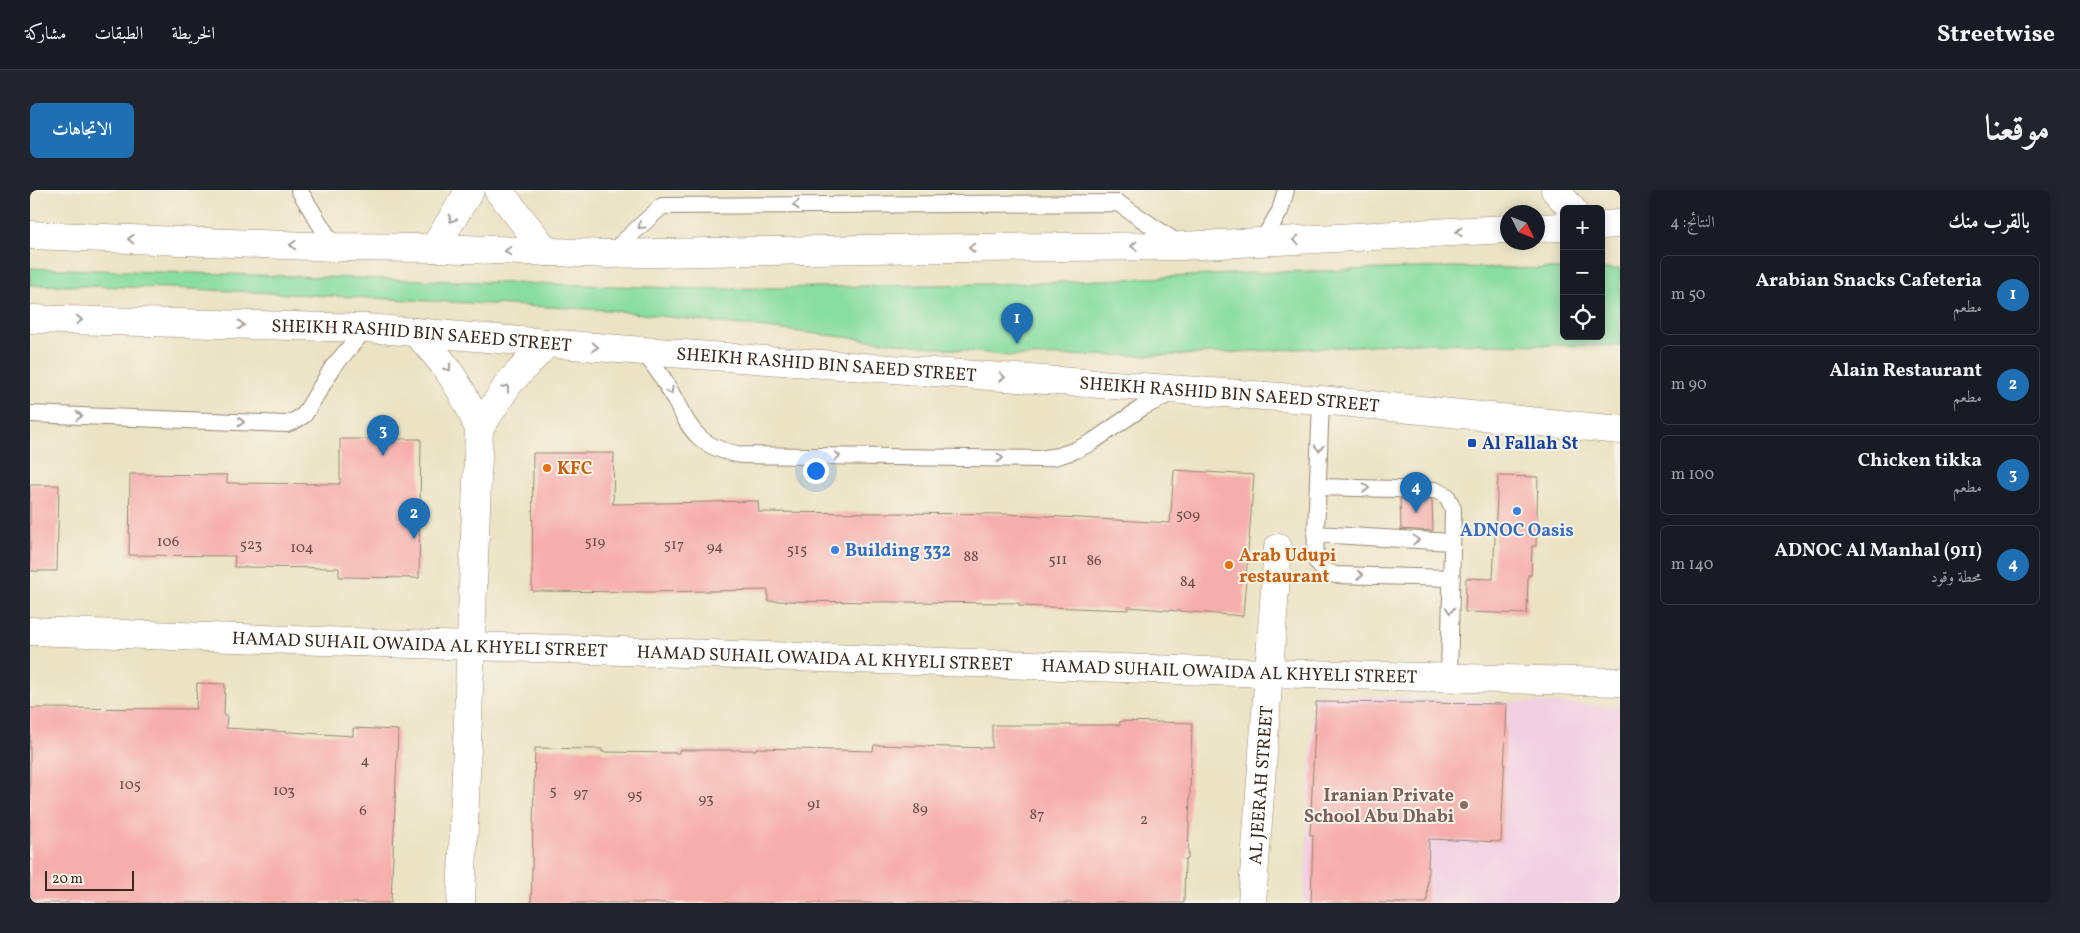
<!DOCTYPE html>
<html lang="ar">
<head>
<meta charset="utf-8">
<style>
  body { margin:0; font-family:Vollkorn,Amiri,serif; background:#20242c; color:#f1f3f6; direction:rtl }
  .controls { position:absolute; right:15px; top:15px; display:grid; overflow:hidden; border-radius:8px; box-shadow:0 2px 12px #0003 }
  .controls button { width:45px; height:45px; display:grid; place-items:center; padding:0; border:0; border-bottom:1px solid #363941; background:#171b24; color:#f1f3f6; font:25px sans-serif }
  .compass { position:absolute; left:1470px; top:15px; width:45px; height:45px; border-radius:50%; background:#171b24; box-shadow:0 2px 12px #0003; rotate:133deg }
  .scale { position:absolute; left:15px; bottom:12px; width:89px; box-sizing:border-box; padding-left:5px; border:2px solid #3b2a1e; border-top:0; font-size:14px; line-height:18px; white-space:nowrap; color:#3b2a1e; -webkit-text-stroke:4px #f7f3e8; paint-order:stroke }
  .you { position:absolute; left:785px; top:280px; width:18px; height:18px; margin:-12px; border:4px solid #fff; border-radius:50%; background:#1a73e8; box-shadow:0 0 0 8px #1a73e833 }
  .badge { display:grid; place-items:center; width:32px; height:32px; border-radius:50%; background:#1f6fb2; color:#fff; font-size:16px; font-weight:700 }
  .pin { position:absolute; translate:-50% -41px; filter:drop-shadow(0 1px 2px #0008) }
  .pin::after { content:''; position:absolute; top:26px; width:18px; height:15px; background:inherit; clip-path:polygon(0 0,100% 0,50% 100%) }
  .list { margin:0; padding:0; list-style:none }
  h2 { display:flex; justify-content:space-between; align-items:center; height:65px; margin:0; padding:0 20px; font-size:21px }
  h2 small { font-size:16px; font-weight:400; color:#9ea1a6 }
  .list li { display:grid; grid-template-columns:32px 1fr auto; gap:15px; align-items:center; box-sizing:border-box; height:80px; margin:0 10px 10px; padding:0 10px; border:1px solid #363941; border-radius:8px }
  .list b { display:block; font-size:19px; white-space:nowrap }
  .list p { margin:0; font-size:16px; white-space:nowrap; color:#9ea1a6 }
  .list em { font-size:16px; font-style:normal; color:#9ea1a6 }
  .icon { flex:none; width:28px; height:28px; fill:none; stroke:currentColor; stroke-width:2; stroke-linecap:round; stroke-linejoin:round }
  .map { position:relative; flex:none; width:1590px; height:713px; overflow:hidden; direction:ltr; border-radius:8px }
  header { display:flex; align-items:center; gap:30px; box-sizing:border-box; height:70px; padding:0 25px; background:#171b24; border-bottom:1px solid #363941 }
  header strong { font-size:24px }
  nav { display:flex; gap:28px; margin-inline-start:auto; font-size:18px }
  .intro { display:flex; align-items:center; justify-content:space-between; box-sizing:border-box; height:120px; padding:0 30px }
  h1 { margin:0; font-size:35px }
  .button { padding:12px 22px; border-radius:8px; background:#1f6fb2; color:#fff; font-size:18px; font-weight:700 }
  main { display:flex; gap:30px; padding:0 30px }
  aside { flex:1; background:#171b24; border-radius:8px; box-shadow:0 2px 12px #0003 }
  .map>svg:first-child { display:block }
</style>
</head>
<body>
<header>
<strong>Streetwise</strong>
<nav><a>الخريطة</a><a>الطبقات</a><a>مشاركة</a></nav>
</header>
<div class="intro"><h1>موقعنا</h1><a class="button">الاتجاهات</a></div>
<main>
<aside>
<h2>بالقرب منك<small>النتائج: 4</small></h2>
<ul class="list">
<li><span class="badge">1</span><div><b>Arabian Snacks Cafeteria</b><p>مطعم</p></div><em>50 m</em></li>
<li><span class="badge">2</span><div><b>Alain Restaurant</b><p>مطعم</p></div><em>90 m</em></li>
<li><span class="badge">3</span><div><b>Chicken tikka</b><p>مطعم</p></div><em>100 m</em></li>
<li><span class="badge">4</span><div><b>ADNOC Al Manhal (911)</b><p>محطة وقود</p></div><em>140 m</em></li>
</ul>
</aside>
<div class="map">
<svg width="1590" height="713" viewBox="0 0 1590 713">
  <rect width="100%" height="100%" fill="#f7f3e8"/>
  <filter id="ink" filterUnits="userSpaceOnUse"><feTurbulence type="fractalNoise" baseFrequency=".02" numOctaves="2"/><feDisplacementMap in="SourceGraphic" scale="10" xChannelSelector="R" yChannelSelector="G"/><feConvolveMatrix kernelMatrix="1 2 1 2 8 2 1 2 1" color-interpolation-filters="sRGB"/></filter>
  <filter id="wash" filterUnits="userSpaceOnUse"><feTurbulence type="fractalNoise" baseFrequency=".0096" numOctaves="4" result="noise"/><feDisplacementMap in="SourceGraphic" scale="20" xChannelSelector="R" yChannelSelector="G"/><feGaussianBlur stdDeviation="1.12" result="paint"/><feColorMatrix in="noise" values="0 0 0 0 0 0 0 0 0 0 0 0 0 0 0 0 0 1.4 0 .05"/><feComposite in="paint" operator="in"/></filter>
  <g filter="url(#wash)">
    <rect width="100%" height="100%" fill="#ebe3c4"/>
    <path fill="#f1d0e2" d="M1284,504L1590,516V713H1274Z"/>
    <path fill="#88dda0" stroke="#62845f" d="M1422,77L1534,79V146H1571V79H1590V156L1384,153L1148,165L981,166L578,120L142,98L0,95V78L682,99L1007,93L1245,82Z"/>
    <g id="blocks">
      <path fill="#f6aeac" d="M310,249H391L389,388L309,387V378L204,377L205,366L99,365L100,284L197,285V293L310,294Z
        M503,263H584L583,314L728,311L729,322L977,324L1140,333L1144,280L1224,285L1213,426L1098,417V420L989,416V413L738,411V400L618,402L502,401Z
        M1468,286L1508,287L1506,356H1502L1501,385H1498L1497,424L1435,422L1436,388L1463,389Z
        M0,295H29L27,381H0Z
        M1370,309L1402,310L1403,341L1371,339Z
        M167,493L195,494L194,526H197L196,538L323,546V538L368,540L361,713H0V518L166,519Z
        M1286,512L1477,514L1471,652L1399,649L1397,713H1281L1283,645H1280Z
        M1090,531L1162,533L1158,669H1155L1154,713H501L505,558L572,559V562L649,563V560H726V558L843,561L844,555L962,558V535H1090Z"/>
    </g>
  </g>
  <g filter="url(#ink)">
    <use href="#blocks" fill-opacity="0" stroke="#938671" stroke-width="1"/>
    <g fill="none" stroke-linecap="round" stroke-linejoin="round">
      <g stroke="#938671" stroke-width="18">
        <path id="lane" d="M269,0L304,57
          M1232,51L1250,21L1256,0
          M580,64L632,16L1088,13L1149,54
          M613,161C622,173 632,185 639,199C660,237 664,257 712,265L1010,269L1028,266L1046,260L1062,252L1113,217L1144,202
          M1291,210L1285,369L1293,380L1305,385L1422,388
          M0,224L257,234L266,230L274,225L303,177L336,138
          M1288,297L1405,300L1417,306L1423,319L1419,487
          M1285,344L1422,352"/>
      </g>
      <g stroke="#938671" stroke-width="29">
        <g id="street">
          <path d="M468,0L517,62"/>
          <path d="M1525,0L1542,19"/>
          <path d="M404,58L440,0"/>
          <path d="M385,142C415,171 434,201 449,239L431,713"/>
          <path d="M449,239L479,193L517,153"/>
          <path id="s1" d="M0,441L1238,483L1590,492"/>
          <path id="s2" d="M1222,713L1248,358"/>
        </g>
      </g>
      <g stroke="#938671" stroke-width="29">
        <g id="primary">
          <path d="M1571,35L1590,34"/>
          <path d="M1508,38L1534,37"/>
          <path d="M0,45L304,57L404,58L579,64L835,59L1151,56L1478,39"/>
          <path id="s3" d="M0,129L336,138L613,161L1291,210L1590,240"/>
        </g>
      </g>
      <use href="#lane" stroke="#fff" stroke-width="16"/>
      <use href="#street" stroke="#fff" stroke-width="28"/>
      <use href="#primary" stroke="#fff" stroke-width="28"/>
    </g>
    <defs><path id="oneway-chevron" d="M-2-3.5L2.5 0L-2 3.5" fill="none" stroke-width="1.6" stroke-linecap="round" stroke-linejoin="round" transform="scale(1.25)"/></defs>
    <g stroke="#a79f9a">
      <use href="#oneway-chevron" transform="translate(766 15) rotate(180)"/>
      <use href="#oneway-chevron" transform="translate(422 29) rotate(122)"/>
      <use href="#oneway-chevron" transform="translate(611 36) rotate(138)"/>
      <use href="#oneway-chevron" transform="translate(1429 42) rotate(177)"/>
      <use href="#oneway-chevron" transform="translate(101 49) rotate(-178)"/>
      <use href="#oneway-chevron" transform="translate(1266 50) rotate(177)"/>
      <use href="#oneway-chevron" transform="translate(263 55) rotate(-178)"/>
      <use href="#oneway-chevron" transform="translate(1104 56) rotate(179)"/>
      <use href="#oneway-chevron" transform="translate(942 58) rotate(179)"/>
      <use href="#oneway-chevron" transform="translate(478 61) rotate(-178)"/>
      <use href="#oneway-chevron" transform="translate(49 130) rotate(2)"/>
      <use href="#oneway-chevron" transform="translate(211 135) rotate(2)"/>
      <use href="#oneway-chevron" transform="translate(565 157) rotate(4)"/>
      <use href="#oneway-chevron" transform="translate(418 178) rotate(54)"/>
      <use href="#oneway-chevron" transform="translate(972 187) rotate(4)"/>
      <use href="#oneway-chevron" transform="translate(476 198) rotate(-53)"/>
      <use href="#oneway-chevron" transform="translate(640 201) rotate(62)"/>
      <use href="#oneway-chevron" transform="translate(49 226) rotate(2)"/>
      <use href="#oneway-chevron" transform="translate(211 232) rotate(2)"/>
      <use href="#oneway-chevron" transform="translate(1289 258) rotate(92)"/>
      <use href="#oneway-chevron" transform="translate(807 266) rotate(1)"/>
      <use href="#oneway-chevron" transform="translate(970 268) rotate(1)"/>
      <use href="#oneway-chevron" transform="translate(1336 298) rotate(1)"/>
      <use href="#oneway-chevron" transform="translate(1386 350) rotate(3)"/>
      <use href="#oneway-chevron" transform="translate(1330 385) rotate(2)"/>
      <use href="#oneway-chevron" transform="translate(1420 420) rotate(93)"/>
    </g>
  </g>
  <rect fill="#1a4fb4" stroke="#f7f3e8" stroke-width="2" x="1437" y="248" width="10" height="10" rx="2.5"/>
  <g fill="#e8710a" stroke="#f7f3e8" stroke-width="2">
    <circle cx="517" cy="278" r="5"/>
    <circle cx="1199" cy="375" r="5"/>
  </g>
  <g fill="#3f7fe0" stroke="#f7f3e8" stroke-width="2">
    <circle cx="1487" cy="321" r="5"/>
    <circle cx="805" cy="360" r="5"/>
  </g>
  <circle fill="#8d6e63" stroke="#f7f3e8" stroke-width="2" cx="1434" cy="615" r="5"/>
  <g text-anchor="middle" stroke-width="4" stroke-linejoin="round" paint-order="stroke">
    <g font-size="15" fill="#6a4b42">
      <text x="1158" y="329">509</text>
      <text x="138" y="356">106</text>
      <text x="565" y="356">519</text>
      <text x="221" y="359">523</text>
      <text x="644" y="359">517</text>
      <text x="685" y="361">94</text>
      <text x="272" y="362">104</text>
      <text x="767" y="364">515</text>
      <text x="941" y="371">88</text>
      <text x="1028" y="374">511</text>
      <text x="1064" y="375">86</text>
      <text x="1158" y="396">84</text>
      <text x="335" y="575">4</text>
      <text x="100" y="599">105</text>
      <text x="254" y="605">103</text>
      <text x="523" y="605">5</text>
      <text x="551" y="607">97</text>
      <text x="605" y="609">95</text>
      <text x="676" y="613">93</text>
      <text x="784" y="618">91</text>
      <text x="890" y="623">89</text>
      <text x="333" y="625">6</text>
      <text x="1007" y="629">87</text>
      <text x="1114" y="634">2</text>
    </g>
    <g font-size="18" fill="#3b2a1e" stroke="#f7f3e8">
      <text dy="6" stroke="none"><textPath href="#s3" startOffset="392">SHEIKH RASHID BIN SAEED STREET</textPath></text>
      <text dy="6" stroke="none"><textPath href="#s3" startOffset="798">SHEIKH RASHID BIN SAEED STREET</textPath></text>
      <text dy="6" stroke="none"><textPath href="#s3" startOffset="1202">SHEIKH RASHID BIN SAEED STREET</textPath></text>
      <text dy="6" stroke="none"><textPath href="#s1" startOffset="390">HAMAD SUHAIL OWAIDA AL KHYELI STREET</textPath></text>
      <text dy="6" stroke="none"><textPath href="#s1" startOffset="795">HAMAD SUHAIL OWAIDA AL KHYELI STREET</textPath></text>
      <text dy="6" stroke="none"><textPath href="#s1" startOffset="1200">HAMAD SUHAIL OWAIDA AL KHYELI STREET</textPath></text>
      <text dy="6" stroke="none"><textPath href="#s2" startOffset="118">AL JEERAH STREET</textPath></text>
    </g>
    <g font-size="18" font-weight="bold" fill="#164399" stroke="#f7f3e8" text-anchor="start">
      <text x="1452" y="259">Al Fallah St</text>
    </g>
    <g font-size="18" font-weight="bold" fill="#c56008" stroke="#f7f3e8" text-anchor="start">
      <text x="527" y="284">KFC</text>
      <text x="1209" y="371">Arab Udupi<tspan x="1209" dy="21">restaurant</tspan></text>
    </g>
    <g font-size="18" font-weight="bold" fill="#366cbe" stroke="#f7f3e8">
      <text x="1487" y="346">ADNOC Oasis</text>
      <text x="815" y="366" text-anchor="start">Building 332</text>
    </g>
    <g font-size="18" font-weight="bold" fill="#785e54" stroke="#f7f3e8" text-anchor="end">
      <text x="1424" y="611">Iranian Private<tspan x="1424" dy="21">School Abu Dhabi</tspan></text>
    </g>
  </g>
</svg>
<div class="controls">
<button>+</button>
<button>−</button>
<button><svg class="icon" aria-label="locate" viewBox="0 0 24 24"><circle cx="12" cy="12" r="6"/><path d="M12 2v4M12 18v4M2 12h4M18 12h4"/></svg></button>
</div>
<svg class="compass" viewBox="-18 -18 36 36"><path d="M0-13l5 13h-10z" fill="#e53935"/><path d="M0 13l5-13h-10z" fill="#9ea1a6"/></svg>
<div class="scale">20 m</div>
<div class="you"></div>
<div class="pin badge" style="left:987px;top:154px">1</div>
<div class="pin badge" style="left:384px;top:349px">2</div>
<div class="pin badge" style="left:353px;top:266px">3</div>
<div class="pin badge" style="left:1386px;top:323px">4</div>
</div>
</main>
</body>
</html>
